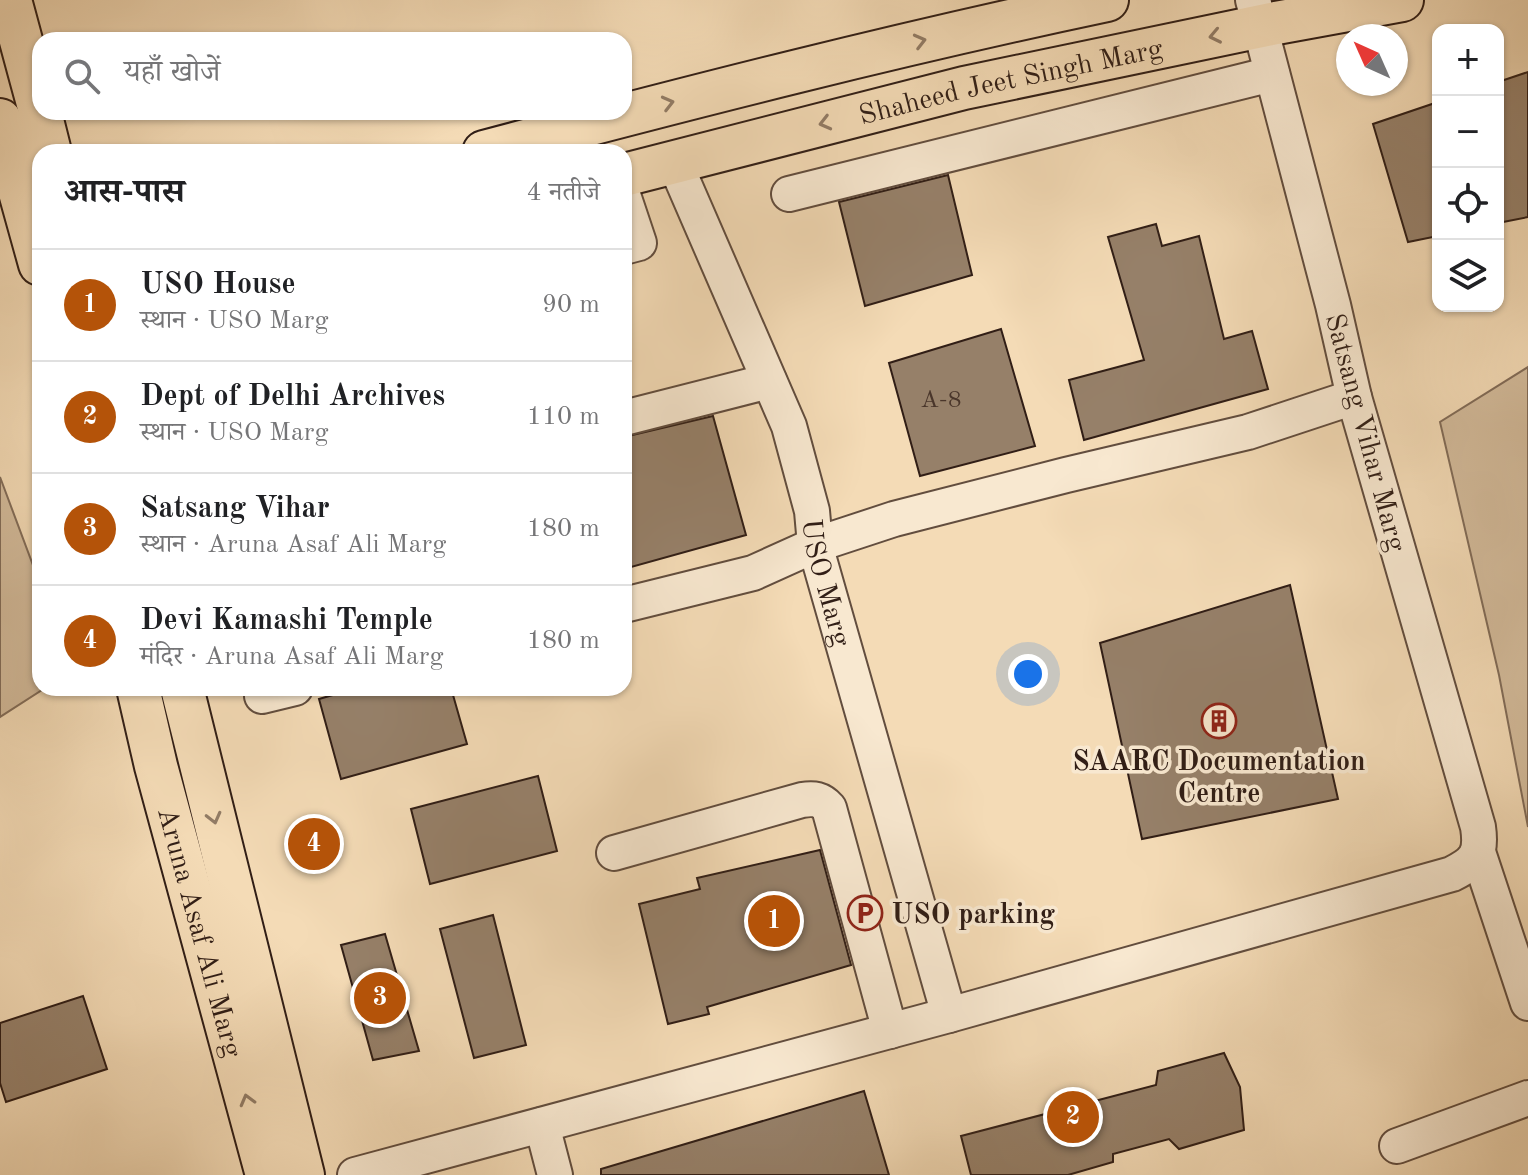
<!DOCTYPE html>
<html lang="hi">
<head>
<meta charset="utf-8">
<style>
  body { margin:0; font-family:"Old Standard TT","Noto Serif Devanagari",serif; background:#f6f6f6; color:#202124 }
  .controls { position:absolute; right:24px; top:24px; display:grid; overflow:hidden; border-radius:16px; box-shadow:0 2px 6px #0004 }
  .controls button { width:72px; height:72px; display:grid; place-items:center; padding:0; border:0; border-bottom:2px solid #e0e0e0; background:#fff; color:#202124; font:40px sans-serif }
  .compass { position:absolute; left:1336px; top:24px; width:72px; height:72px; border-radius:50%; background:#fff; box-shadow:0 2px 6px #0004; rotate:315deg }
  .you { position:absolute; left:1028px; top:674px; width:28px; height:28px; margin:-20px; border:6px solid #fff; border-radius:50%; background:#1a73e8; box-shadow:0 0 0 12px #1a73e833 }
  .badge { display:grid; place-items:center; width:52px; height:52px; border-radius:50%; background:#b45309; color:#fff; font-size:26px; font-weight:700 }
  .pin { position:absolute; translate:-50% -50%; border:4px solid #fff; box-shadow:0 2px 8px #0006 }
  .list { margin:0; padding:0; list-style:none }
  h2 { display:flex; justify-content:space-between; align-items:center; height:104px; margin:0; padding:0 32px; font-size:34px }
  h2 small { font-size:26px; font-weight:400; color:#757577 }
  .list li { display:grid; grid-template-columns:52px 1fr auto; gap:24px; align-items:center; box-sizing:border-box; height:112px; padding:0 32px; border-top:2px solid #e0e0e0 }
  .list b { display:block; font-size:30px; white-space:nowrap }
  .list p { margin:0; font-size:26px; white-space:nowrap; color:#757577 }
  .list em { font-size:26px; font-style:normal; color:#757577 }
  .icon { flex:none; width:44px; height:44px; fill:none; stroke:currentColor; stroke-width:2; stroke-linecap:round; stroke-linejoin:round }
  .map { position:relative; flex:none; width:1528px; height:1175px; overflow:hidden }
  .search { position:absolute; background:#fff; box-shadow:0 2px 6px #0004; left:32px; top:32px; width:600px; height:88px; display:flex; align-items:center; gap:20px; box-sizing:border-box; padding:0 28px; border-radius:24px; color:#757577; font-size:30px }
  .panel { position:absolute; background:#fff; box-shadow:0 2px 6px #0004; left:32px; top:144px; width:600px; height:552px; border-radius:24px }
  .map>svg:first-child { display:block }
</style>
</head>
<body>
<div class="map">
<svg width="1528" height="1175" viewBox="0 0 1528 1175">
  <rect width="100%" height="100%" fill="#f4dbb6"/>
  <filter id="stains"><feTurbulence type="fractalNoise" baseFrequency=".0025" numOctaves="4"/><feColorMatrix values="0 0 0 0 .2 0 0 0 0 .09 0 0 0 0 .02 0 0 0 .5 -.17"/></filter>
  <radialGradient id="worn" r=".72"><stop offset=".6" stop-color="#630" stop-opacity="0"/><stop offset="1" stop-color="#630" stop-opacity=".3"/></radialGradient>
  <path fill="#d3bb9b" stroke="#826c58" stroke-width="2" d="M1528,367V827L1499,675L1440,422Z
    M0,477L40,584V688H45L0,717Z"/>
  <path fill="#968069" stroke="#311e16" stroke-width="2" d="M1528,72V217L1498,223V82Z
    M1438,102V236L1408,242L1373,124Z
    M948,175L972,275L865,306L839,202Z
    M1156,224L1162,246L1199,236L1224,339L1252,331L1268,389L1084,440L1069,380L1144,360L1108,237Z
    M1001,329L1035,446L920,476L889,363Z
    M713,416L746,535L624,569V437Z
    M1290,585L1338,799L1142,839L1100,643Z
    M357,688H451L467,744L341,779L319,699Z
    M538,776L557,851L430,884L411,809Z
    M820,850L851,965L707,1007L709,1014L668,1024L639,904L700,889L697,878Z
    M493,915L526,1045L474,1058L440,929Z
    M385,934L419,1051L373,1060L341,945Z
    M83,996L107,1069L6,1102L0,1083V1023Z
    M1224,1053L1240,1087L1244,1130L1179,1149L1169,1139L1113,1154V1162L1068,1175H971L961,1136L1156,1085L1158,1071Z
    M864,1091L889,1175H601V1169Z"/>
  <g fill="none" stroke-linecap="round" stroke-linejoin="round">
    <g stroke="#624d3e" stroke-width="38">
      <g id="minor">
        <path id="s1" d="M674,161L789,426L812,511L815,545L949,1015"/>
        <path d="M789,194L1272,74"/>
        <path d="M624,198L639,243L624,247"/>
        <path d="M624,418L769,381"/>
        <path d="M624,605L753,573L815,545L894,519L1066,475L1248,432L1354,397"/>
        <path d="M262,696L295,688"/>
        <path d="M1478,852L1528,1003"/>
        <path d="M614,853L802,800C814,798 821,799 829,808L890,1031"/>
        <path d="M542,1125L555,1175"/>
        <path d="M1397,1146L1528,1098"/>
        <path d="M355,1175L949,1015L1452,874C1476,862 1482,854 1478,827L1354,397L1333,305L1253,0"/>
      </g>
    </g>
    <g stroke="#311e16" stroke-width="46">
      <g id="major">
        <path d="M10,0L40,111"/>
        <path d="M40,112L50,152"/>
        <path d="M0,120L40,264"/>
        <path d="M484,152C691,97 898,44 1107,0"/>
        <path id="s2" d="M624,175L964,88L1276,23L1402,0"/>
        <path id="s3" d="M138,688L156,766L267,1175"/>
        <path d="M182,688L303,1175"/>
      </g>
    </g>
    <use href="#minor" stroke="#f8e8d0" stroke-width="34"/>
    <use href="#major" stroke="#f4dbb6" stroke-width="42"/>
  </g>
  <defs><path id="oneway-chevron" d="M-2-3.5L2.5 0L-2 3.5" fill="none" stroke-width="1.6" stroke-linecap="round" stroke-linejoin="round" transform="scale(2)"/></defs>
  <g stroke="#927c66">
    <use href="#oneway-chevron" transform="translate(1215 36) rotate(168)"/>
    <use href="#oneway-chevron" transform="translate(920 41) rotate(-14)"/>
    <use href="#oneway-chevron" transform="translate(668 103) rotate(-14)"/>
    <use href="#oneway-chevron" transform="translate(825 123) rotate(166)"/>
    <use href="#oneway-chevron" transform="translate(214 818) rotate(76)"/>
    <use href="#oneway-chevron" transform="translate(247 1100) rotate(-105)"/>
  </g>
  <defs>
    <g id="building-ring" transform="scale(1.8)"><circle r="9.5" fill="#f8e8d0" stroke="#8f2418" stroke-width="1.5"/><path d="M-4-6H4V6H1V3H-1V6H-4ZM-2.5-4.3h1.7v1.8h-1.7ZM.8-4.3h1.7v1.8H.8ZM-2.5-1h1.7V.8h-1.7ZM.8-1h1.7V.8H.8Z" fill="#8f2418"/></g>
    <g id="parking-ring" transform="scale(1.8)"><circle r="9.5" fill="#f8e8d0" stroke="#8f2418" stroke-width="1.5"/><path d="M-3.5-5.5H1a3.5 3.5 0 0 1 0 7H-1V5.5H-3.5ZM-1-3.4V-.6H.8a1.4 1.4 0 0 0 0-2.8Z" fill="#8f2418"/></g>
  </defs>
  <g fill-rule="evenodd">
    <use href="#building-ring" x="1219" y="721"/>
    <use href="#parking-ring" x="865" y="913"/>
  </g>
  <g text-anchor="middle" stroke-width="7" stroke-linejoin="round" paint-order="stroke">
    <g font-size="24" fill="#4a362b">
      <text x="941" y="407">A-8</text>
    </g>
    <g font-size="28" fill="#311e16" stroke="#f8e8d0">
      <text dy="10" stroke="none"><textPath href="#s2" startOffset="398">Shaheed Jeet Singh Marg</textPath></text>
      <text transform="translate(1367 432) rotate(75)" y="10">Satsang Vihar Marg</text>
      <text dy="10" stroke="none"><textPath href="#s1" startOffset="450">USO Marg</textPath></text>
      <text dy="10" stroke="none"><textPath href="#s3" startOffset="252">Aruna Asaf Ali Marg</textPath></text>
    </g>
    <g font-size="28" font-weight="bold" fill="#311e16" stroke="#f8e8d0">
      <text x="1219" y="770">SAARC Documentation<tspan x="1219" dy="32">Centre</tspan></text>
      <text x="891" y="923" text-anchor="start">USO parking</text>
    </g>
  </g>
  <rect width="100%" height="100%" filter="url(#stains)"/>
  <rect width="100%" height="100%" fill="url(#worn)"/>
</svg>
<div class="controls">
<button>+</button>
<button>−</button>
<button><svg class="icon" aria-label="locate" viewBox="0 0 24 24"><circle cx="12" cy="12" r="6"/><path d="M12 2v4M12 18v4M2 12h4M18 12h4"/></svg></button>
<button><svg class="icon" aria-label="layers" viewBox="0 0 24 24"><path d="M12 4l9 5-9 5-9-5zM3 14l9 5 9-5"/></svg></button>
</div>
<svg class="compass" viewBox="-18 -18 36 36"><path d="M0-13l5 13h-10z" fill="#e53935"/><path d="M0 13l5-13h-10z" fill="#757577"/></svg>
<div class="you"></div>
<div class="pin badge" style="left:774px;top:921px">1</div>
<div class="pin badge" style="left:1073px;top:1117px">2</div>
<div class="pin badge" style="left:380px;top:998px">3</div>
<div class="pin badge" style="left:314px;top:844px">4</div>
<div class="search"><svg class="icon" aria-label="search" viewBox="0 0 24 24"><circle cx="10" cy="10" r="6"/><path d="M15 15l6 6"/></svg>यहाँ खोजें</div>
<section class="panel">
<h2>आस-पास<small>4 नतीजे</small></h2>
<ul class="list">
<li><span class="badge">1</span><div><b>USO House</b><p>स्थान · USO Marg</p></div><em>90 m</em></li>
<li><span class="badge">2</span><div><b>Dept of Delhi Archives</b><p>स्थान · USO Marg</p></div><em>110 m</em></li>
<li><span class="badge">3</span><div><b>Satsang Vihar</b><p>स्थान · Aruna Asaf Ali Marg</p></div><em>180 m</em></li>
<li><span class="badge">4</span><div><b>Devi Kamashi Temple</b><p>मंदिर · Aruna Asaf Ali Marg</p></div><em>180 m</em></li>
</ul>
</section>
</div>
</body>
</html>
